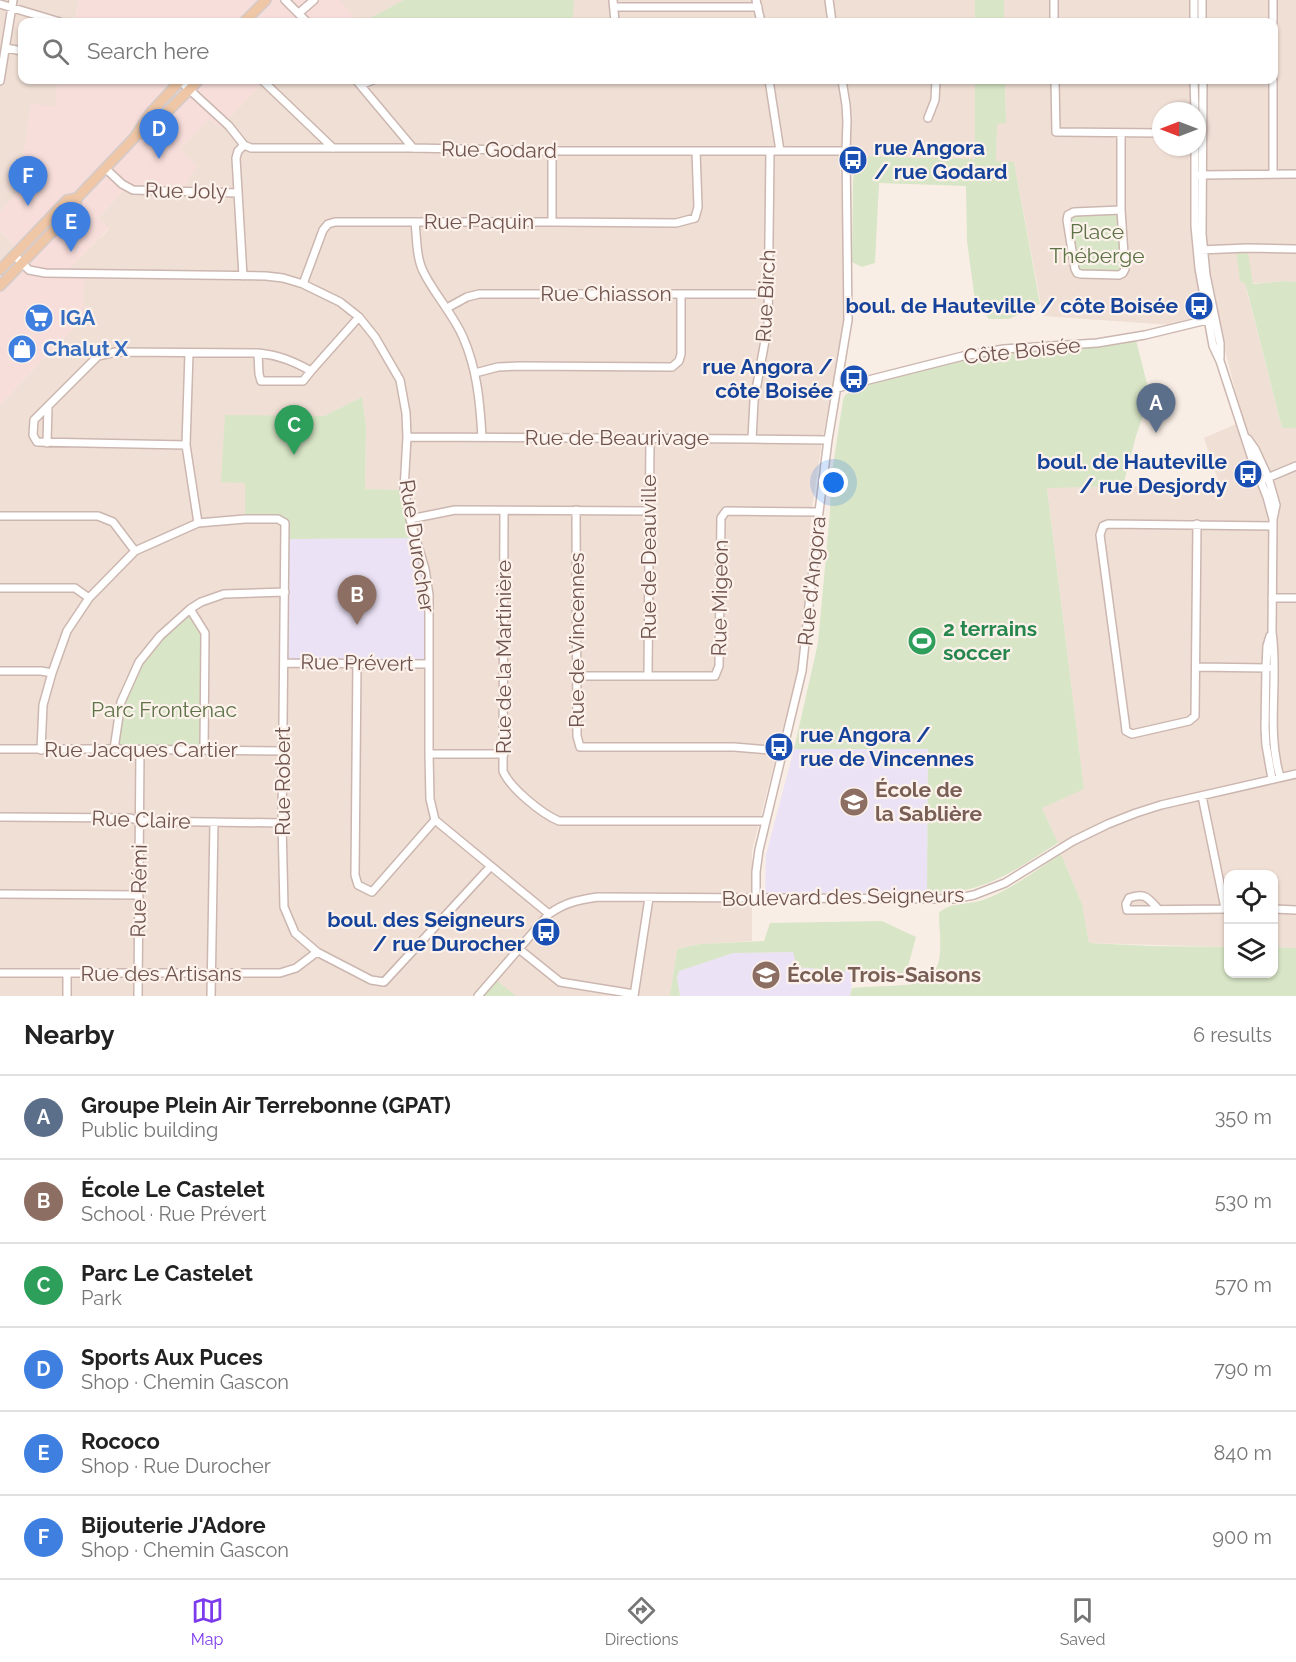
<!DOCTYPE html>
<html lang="en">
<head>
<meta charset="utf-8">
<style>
  body { margin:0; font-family:Raleway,sans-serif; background:#f6f6f6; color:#222 }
  .controls { position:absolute; right:18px; bottom:18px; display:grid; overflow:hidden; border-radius:12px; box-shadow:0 2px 4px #0004 }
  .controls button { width:54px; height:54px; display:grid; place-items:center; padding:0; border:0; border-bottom:2px solid #e0e0e0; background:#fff; color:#222; font:30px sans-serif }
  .compass { position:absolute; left:1152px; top:102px; width:54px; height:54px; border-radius:50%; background:#fff; box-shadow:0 2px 4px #0004; rotate:270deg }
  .you { position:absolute; left:834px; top:483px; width:21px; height:21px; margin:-15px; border:4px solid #fff; border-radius:50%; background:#1a73e8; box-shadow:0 0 0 9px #1a73e833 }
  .badge { display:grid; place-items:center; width:39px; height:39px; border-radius:50%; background:#7c3aed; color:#fff; font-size:20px; font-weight:700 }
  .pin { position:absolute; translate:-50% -50px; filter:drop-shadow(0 2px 3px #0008) }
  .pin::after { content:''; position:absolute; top:32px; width:21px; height:18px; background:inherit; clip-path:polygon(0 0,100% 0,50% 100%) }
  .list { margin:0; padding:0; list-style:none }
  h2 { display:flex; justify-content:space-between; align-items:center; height:78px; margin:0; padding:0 24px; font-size:26px }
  h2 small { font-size:20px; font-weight:400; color:#767676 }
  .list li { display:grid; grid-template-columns:39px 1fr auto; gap:18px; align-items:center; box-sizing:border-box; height:84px; padding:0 24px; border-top:2px solid #e0e0e0 }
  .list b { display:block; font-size:22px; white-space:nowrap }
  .list p { margin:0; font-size:20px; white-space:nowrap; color:#767676 }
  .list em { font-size:20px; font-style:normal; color:#767676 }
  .icon { flex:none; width:33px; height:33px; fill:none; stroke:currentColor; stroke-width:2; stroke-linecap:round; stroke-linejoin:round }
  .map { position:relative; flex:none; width:1296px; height:996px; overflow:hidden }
  .search { position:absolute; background:#fff; box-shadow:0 2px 4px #0004; left:18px; right:18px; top:18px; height:66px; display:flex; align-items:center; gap:15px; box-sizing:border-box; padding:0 21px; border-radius:12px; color:#767676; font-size:22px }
  .sheet { height:582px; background:#fff }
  nav { display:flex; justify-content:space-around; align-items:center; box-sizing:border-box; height:84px; border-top:2px solid #e0e0e0; background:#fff; font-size:16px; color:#767676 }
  nav a { display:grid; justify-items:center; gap:3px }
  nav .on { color:#7c3aed }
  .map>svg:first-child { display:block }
</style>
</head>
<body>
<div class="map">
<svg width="1296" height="996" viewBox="0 0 1296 996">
  <rect width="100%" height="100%" fill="#f9eee5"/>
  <path fill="#f0dfd5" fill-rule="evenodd" d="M0,0H79L75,21L79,22H22V80H58L56,102L62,109L31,105L18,192L0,212Z
    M278,0H975V22H278Z
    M1004,0H1296V282L1285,281L1245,284L1282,428H1296V948L1274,947V874H1228V947L1089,943L1082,904L1061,854L1058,843L1042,808L1084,788L1047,487L1220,486L1204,438L1243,421L1216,315L1171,325L1043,316L1014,162H996L997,123L1006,122L1005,80H1274V22H1004ZM1161,111H1197V147H1161Z
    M265,80H975V159L840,156L846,319L823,435L812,508L801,652L798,669L752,851V941L700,944L677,949L670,996H0V404L83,318L66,271L109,229L98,218L130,183L180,149L210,117L220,127ZM362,397L366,428L365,489L403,490L429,595L278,519H245L246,482H221L277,416H324Z
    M0,231L15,246L0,262Z"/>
  <path fill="#f8dedb" d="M79,0H340L357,22H79L75,21Z
    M58,80H265L220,127L210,118L180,149L196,165L185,188H136L130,183L98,218L109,228L67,271L84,272L83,318L0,404V288L28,259L0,231V212L18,192L31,104L55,106Z"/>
  <path fill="#ebe2f5" d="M416,538L425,569L429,664L284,663L285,539Z
    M794,749H928L927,893H765L766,855Z
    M794,952L797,967L854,972L850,996H680L677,978L679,971L733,953Z"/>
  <path fill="#d8e5c6" d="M404,0H574L572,22H366L365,21Z
    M975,0H1004V22H975Z
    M975,80H1005L1006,123L997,124L996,161L1014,162L1040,304L1009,319H989L975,301L967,241L966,186L879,183L875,263L862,267L852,262L853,183L855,156L975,159Z
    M1121,210L1123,273H1077L1068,215Z
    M1247,248L1253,284L1285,281L1296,282V428H1282L1247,290L1245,284L1240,281L1236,249Z
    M1136,340L1150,396L1136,436L1123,486L1047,488L1084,789L1042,808L1058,843C1015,870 981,896 927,893L928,749H794L818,643L830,512L831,479L843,400L845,395L853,390L949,361L1002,351Z
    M362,397L366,428L365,489L404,490L416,538L285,539V523L279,519H245V483L221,482L225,415L324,416Z
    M189,612L205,633L204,750L114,749C119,733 121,718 125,703C131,679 144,655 161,637C169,628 180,620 189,612Z
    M1061,854L1082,904L1089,943L1150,946L1228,947V974H1274V947L1296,948V996H850L852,988C864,987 877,986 890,986C910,985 934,985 939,960C942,945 939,929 939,913C949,902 969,905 983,900C1011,890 1036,870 1061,854Z
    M882,921L916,937L906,974L854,972L797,967L793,952L733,953L679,971L677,978L680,996H670L677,949L700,944L764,941L770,923Z
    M497,981L516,996H484Z"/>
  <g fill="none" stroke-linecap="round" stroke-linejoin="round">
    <g stroke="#ccb7b0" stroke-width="10">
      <path id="minor" d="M285,0L307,22
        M613,0L615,22
        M756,0L761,22
        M829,0L832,22
        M1054,0V22
        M1194,0V22
        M1273,0V22
        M0,4L60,22
        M614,7H758
        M299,13L314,0
        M1202,22V0
        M6,48L22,51
        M179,80L229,126L244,145L251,148H413L552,151H846
        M262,80L333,148
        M356,80L413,148
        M769,80L780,151
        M1055,80L1056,132L1161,133
        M1194,80L1195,111
        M1203,80L1202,234L1206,275L1220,343V358
        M1273,80V174
        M0,81L13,0
        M361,85L373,80
        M928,118L935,100L936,80
        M1195,147V226L1199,268L1213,346L1220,361L1252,459L1267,497L1273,519
        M552,151V222
        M105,168L122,184L133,190L238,193
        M1200,175L1296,174
        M1121,210L1074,212L1068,215L1067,220L1075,269L1077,273L1081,274L1119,275L1123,273L1125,269L1121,210V133
        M415,222C417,239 416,258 424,273C435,295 453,314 463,337C477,369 480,402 482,437
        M1200,250L1247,248L1296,249
        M14,255L29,270L45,273L266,276L283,278L303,284L340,302L359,317L375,337L400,380L406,413L407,437L404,490L410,519L425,569L429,595V754L430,799L435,820L549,914
        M243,276L236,158L238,151L244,145
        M303,284L323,230L328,224L335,222H552L676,223L695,218L698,207L696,151
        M447,308L467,297L479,294H769
        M189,353L186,445L198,523
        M258,353L259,374L261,381H303L311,371
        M475,373L498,367L520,366L672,367L679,361L681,354V294
        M837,388L963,356L1004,349L1097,343L1145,335L1215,318
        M48,406L34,420L33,435L37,442L186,445
        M407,437L752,439L828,440
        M752,439L754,401L768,324L770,152
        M1248,439L1255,449L1268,477L1276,505L1273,519L1272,632C1279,681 1266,729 1280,777
        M47,443L48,406L98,356L116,352L258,353C278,355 293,361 311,371L359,317
        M1265,479L1296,466
        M576,510L577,736L580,747H734L782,751
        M504,511L503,771C510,788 542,814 559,821H766
        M0,516H98L113,522L135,551
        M410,519L455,510L648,511
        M1197,524L1195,716L1189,721L1132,734L1126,731L1125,722L1100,535L1103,526L1108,524L1273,526
        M0,588H75L89,598
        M1272,598H1296
        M190,609L205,633L204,750
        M1270,636L1267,646L1266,668L1265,728L1266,745L1272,779
        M284,663L429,664
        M357,663L355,875L358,885L372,892L435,820
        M1196,667L1268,668
        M0,671H41L52,673
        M648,675L650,438
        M576,676H715L719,666L721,518L726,511L819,512
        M0,749H114L283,751
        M114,749L121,702L139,662L160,636L190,609L201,602L224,594L285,592
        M41,750L43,705L52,673L67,631L89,598L135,551L198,523L245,519H278L285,523L282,823L284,907L295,933L317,952L371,980L384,982L491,866
        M429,754H504
        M1202,796L1225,908
        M0,817L130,818L140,821L282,823
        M0,894L138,895
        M756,899V872L759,850L802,671L819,512L828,440L848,320L846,151L847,121L846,105L842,80
        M1158,909C1148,898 1145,892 1129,898L1126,904L1127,910L1228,909
        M1274,909L1296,910
        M519,949L560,982L634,994
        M0,973H280L296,968L317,952
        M67,996V974
        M138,996L140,750
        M211,996L214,822
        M478,996L549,914C566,902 578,900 598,897L953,899L974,895L1005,883L1073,841L1108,824L1136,813L1161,805L1296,774
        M634,996L649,898"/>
    </g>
    <g stroke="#d4cbca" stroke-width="12">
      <path id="major" d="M244,22L266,0
        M139,134L159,120L199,80
        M0,270L67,200L77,198
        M0,286L75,208L77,198L134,138L151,112L181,80"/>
    </g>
    <use href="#minor" stroke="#fff" stroke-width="7"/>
    <use href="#major" stroke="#f0c7a6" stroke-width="9"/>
  </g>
  <defs>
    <g id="bus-disc" transform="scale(1.5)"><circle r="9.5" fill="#1a4fb4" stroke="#fcf2eb"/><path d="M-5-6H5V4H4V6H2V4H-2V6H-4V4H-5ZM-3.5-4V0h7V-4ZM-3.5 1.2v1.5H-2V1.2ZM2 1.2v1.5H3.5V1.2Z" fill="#fff"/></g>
    <g id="supermarket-disc" transform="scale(1.5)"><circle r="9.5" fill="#3f7fe0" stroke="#fcf2eb"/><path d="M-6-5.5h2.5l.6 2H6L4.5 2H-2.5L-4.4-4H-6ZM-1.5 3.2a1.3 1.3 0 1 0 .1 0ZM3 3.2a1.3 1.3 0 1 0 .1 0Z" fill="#fff"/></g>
    <g id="shop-disc" transform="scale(1.5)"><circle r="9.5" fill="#3f7fe0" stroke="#fcf2eb"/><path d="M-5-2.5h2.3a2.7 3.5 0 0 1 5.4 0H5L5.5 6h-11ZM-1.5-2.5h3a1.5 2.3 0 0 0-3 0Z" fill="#fff"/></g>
    <g id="stadium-disc" transform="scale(1.5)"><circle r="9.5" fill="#2e9e5b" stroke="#fcf2eb"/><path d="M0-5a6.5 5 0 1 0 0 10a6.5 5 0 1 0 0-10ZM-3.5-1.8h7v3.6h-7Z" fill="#fff"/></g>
    <g id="school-disc" transform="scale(1.5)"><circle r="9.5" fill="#8d6e63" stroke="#fcf2eb"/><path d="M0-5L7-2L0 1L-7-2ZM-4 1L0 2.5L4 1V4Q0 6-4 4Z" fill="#fff"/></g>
  </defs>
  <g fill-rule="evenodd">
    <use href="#bus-disc" x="853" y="160"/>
    <use href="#bus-disc" x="1199" y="306"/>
    <use href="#supermarket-disc" x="39" y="318"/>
    <use href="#shop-disc" x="22" y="349"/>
    <use href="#bus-disc" x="854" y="379"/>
    <use href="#bus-disc" x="1248" y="474"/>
    <use href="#stadium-disc" x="922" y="641"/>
    <use href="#bus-disc" x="779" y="747"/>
    <use href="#school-disc" x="854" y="802"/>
    <use href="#bus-disc" x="546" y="932"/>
    <use href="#school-disc" x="766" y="975"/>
  </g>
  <g text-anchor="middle" stroke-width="4.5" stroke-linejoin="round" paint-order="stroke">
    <g font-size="21" font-weight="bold" fill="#164399" stroke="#fcf2eb" text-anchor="end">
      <text x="874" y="155" text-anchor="start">rue Angora<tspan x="874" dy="24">/ rue Godard</tspan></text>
      <text x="1178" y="313">boul. de Hauteville / côte Boisée</text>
      <text x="833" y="374">rue Angora /<tspan x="833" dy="24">côte Boisée</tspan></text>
      <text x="1227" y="469">boul. de Hauteville<tspan x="1227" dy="24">/ rue Desjordy</tspan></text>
      <text x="800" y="742" text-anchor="start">rue Angora /<tspan x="800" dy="24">rue de Vincennes</tspan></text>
      <text x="525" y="927">boul. des Seigneurs<tspan x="525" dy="24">/ rue Durocher</tspan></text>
    </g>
    <g font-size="21" fill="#6f534e" stroke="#fcf2eb">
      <text transform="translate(499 150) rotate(1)" y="7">Rue Godard</text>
      <text transform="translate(186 191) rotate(1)" y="7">Rue Joly</text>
      <text x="479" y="229">Rue Paquin</text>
      <text x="606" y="301">Rue Chiasson</text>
      <text transform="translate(766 296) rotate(-87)" y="7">Rue Birch</text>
      <text transform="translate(1022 351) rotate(-6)" y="7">Côte Boisée</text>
      <text x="617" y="445">Rue de Beaurivage</text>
      <text transform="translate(417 546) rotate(81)" y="7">Rue Durocher</text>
      <text transform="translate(649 557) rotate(-90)" y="7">Rue de Deauville</text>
      <text transform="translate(812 581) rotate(-84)" y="7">Rue d'Angora</text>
      <text transform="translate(720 598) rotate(-89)" y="7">Rue Migeon</text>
      <text transform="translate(577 640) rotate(-90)" y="7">Rue de Vincennes</text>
      <text transform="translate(504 657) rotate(-90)" y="7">Rue de la Martinière</text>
      <text transform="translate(357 663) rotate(1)" y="7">Rue Prévert</text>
      <text x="141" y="757">Rue Jacques Cartier</text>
      <text transform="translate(283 781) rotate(-90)" y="7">Rue Robert</text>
      <text transform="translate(141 820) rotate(2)" y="7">Rue Claire</text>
      <text transform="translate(139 891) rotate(-89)" y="7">Rue Rémi</text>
      <text transform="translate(843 897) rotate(-1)" y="7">Boulevard des Seigneurs</text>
      <text x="161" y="981">Rue des Artisans</text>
    </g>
    <g font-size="21" fill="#5d7347" stroke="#fcf2eb">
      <text x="1097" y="239">Place<tspan x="1097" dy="24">Théberge</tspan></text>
      <text x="164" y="717">Parc Frontenac</text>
    </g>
    <g font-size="21" font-weight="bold" fill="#366cbe" stroke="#fcf2eb" text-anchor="start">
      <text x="60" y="325">IGA</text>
      <text x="43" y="356">Chalut X</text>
    </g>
    <g font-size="21" font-weight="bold" fill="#27864d" stroke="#fcf2eb" text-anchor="start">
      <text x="943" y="636">2 terrains<tspan x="943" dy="24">soccer</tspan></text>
    </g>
    <g font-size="21" font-weight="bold" fill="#785e54" stroke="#fcf2eb" text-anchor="start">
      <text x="875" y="797">École de<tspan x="875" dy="24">la Sablière</tspan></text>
      <text x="787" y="982">École Trois-Saisons</text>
    </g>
  </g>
</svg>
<div class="controls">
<button><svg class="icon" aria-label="locate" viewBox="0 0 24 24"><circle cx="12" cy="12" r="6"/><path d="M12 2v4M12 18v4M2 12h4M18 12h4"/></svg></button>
<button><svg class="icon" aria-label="layers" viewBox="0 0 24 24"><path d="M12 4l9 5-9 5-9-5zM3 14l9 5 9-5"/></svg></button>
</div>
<svg class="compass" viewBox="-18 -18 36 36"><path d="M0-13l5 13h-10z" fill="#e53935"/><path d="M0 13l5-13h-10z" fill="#767676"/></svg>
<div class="you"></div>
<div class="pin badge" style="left:1156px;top:433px;background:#5c6f8a">A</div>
<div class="pin badge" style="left:357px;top:625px;background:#8d6e63">B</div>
<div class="pin badge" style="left:294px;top:455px;background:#2e9e5b">C</div>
<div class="pin badge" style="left:159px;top:159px;background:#3f7fe0">D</div>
<div class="pin badge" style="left:71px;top:252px;background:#3f7fe0">E</div>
<div class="pin badge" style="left:28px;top:206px;background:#3f7fe0">F</div>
<div class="search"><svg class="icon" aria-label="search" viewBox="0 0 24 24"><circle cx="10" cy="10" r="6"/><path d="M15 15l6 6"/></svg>Search here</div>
</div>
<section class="sheet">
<h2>Nearby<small>6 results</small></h2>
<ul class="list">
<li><span class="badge" style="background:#5c6f8a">A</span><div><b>Groupe Plein Air Terrebonne (GPAT)</b><p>Public building</p></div><em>350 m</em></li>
<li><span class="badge" style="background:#8d6e63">B</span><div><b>École Le Castelet</b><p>School · Rue Prévert</p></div><em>530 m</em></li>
<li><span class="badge" style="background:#2e9e5b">C</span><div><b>Parc Le Castelet</b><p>Park</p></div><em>570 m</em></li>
<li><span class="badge" style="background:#3f7fe0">D</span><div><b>Sports Aux Puces</b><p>Shop · Chemin Gascon</p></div><em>790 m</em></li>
<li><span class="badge" style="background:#3f7fe0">E</span><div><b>Rococo</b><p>Shop · Rue Durocher</p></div><em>840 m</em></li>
<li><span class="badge" style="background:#3f7fe0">F</span><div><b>Bijouterie J'Adore</b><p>Shop · Chemin Gascon</p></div><em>900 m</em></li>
</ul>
</section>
<nav>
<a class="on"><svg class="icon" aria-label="map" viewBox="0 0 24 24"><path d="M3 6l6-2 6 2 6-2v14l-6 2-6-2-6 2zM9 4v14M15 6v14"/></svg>Map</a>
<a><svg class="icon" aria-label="directions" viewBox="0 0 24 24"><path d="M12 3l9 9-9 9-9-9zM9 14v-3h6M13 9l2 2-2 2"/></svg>Directions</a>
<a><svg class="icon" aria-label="saved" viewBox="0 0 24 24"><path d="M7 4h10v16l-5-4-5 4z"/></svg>Saved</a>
</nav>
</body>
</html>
